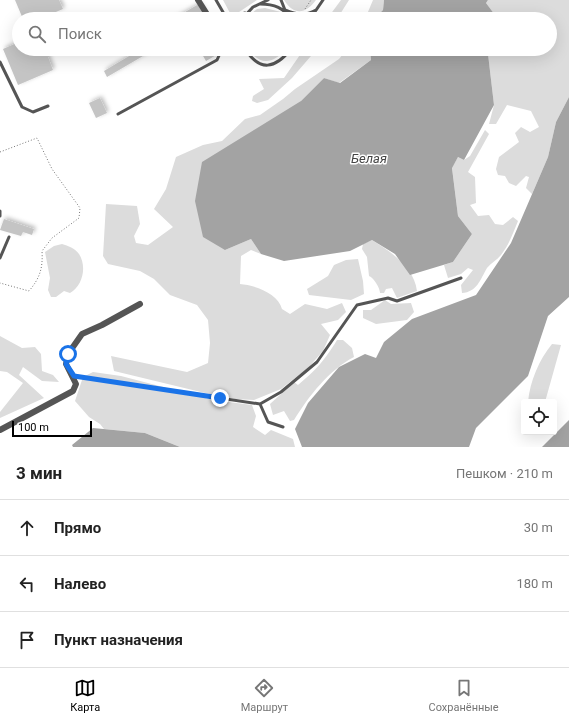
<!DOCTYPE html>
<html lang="ru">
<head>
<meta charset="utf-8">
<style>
  body { margin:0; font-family:Roboto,sans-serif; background:#f2f2f2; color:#222 }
  .controls { position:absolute; right:12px; bottom:12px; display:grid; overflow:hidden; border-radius:4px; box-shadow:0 4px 16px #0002 }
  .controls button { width:36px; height:36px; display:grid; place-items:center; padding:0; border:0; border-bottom:1px solid #e0e0e0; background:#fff; color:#222; font:20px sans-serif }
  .scale { position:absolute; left:12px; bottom:10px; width:80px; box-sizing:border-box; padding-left:4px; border:2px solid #000; border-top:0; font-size:11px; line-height:14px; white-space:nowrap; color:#000; -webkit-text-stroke:3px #fff; paint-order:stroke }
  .stop { position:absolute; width:12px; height:12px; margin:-9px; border:3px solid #1a73e8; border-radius:50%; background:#fff }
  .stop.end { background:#1a73e8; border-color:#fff; box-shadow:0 1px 4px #0008 }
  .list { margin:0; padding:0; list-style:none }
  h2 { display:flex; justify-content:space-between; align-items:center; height:52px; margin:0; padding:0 16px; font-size:17px }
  h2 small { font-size:13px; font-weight:400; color:#767676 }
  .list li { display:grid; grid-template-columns:26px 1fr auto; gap:12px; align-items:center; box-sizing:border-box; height:56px; padding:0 16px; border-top:1px solid #e0e0e0 }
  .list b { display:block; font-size:15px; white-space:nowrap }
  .list em { font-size:13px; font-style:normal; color:#767676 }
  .icon { flex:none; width:22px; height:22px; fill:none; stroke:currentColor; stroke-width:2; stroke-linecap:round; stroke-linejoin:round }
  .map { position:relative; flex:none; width:569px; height:447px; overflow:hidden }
  .search { position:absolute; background:#fff; box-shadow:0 4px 16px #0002; left:12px; right:12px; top:12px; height:44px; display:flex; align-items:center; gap:10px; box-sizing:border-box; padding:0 14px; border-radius:22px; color:#767676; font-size:15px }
  .sheet { height:220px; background:#fff }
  nav { display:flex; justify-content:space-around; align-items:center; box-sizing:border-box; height:56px; border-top:1px solid #e0e0e0; background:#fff; font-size:11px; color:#767676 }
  nav a { display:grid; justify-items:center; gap:2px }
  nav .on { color:#000 }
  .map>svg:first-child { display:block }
</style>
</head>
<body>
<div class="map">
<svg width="569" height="447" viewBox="0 0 569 447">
  <defs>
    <filter id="shadow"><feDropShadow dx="2" dy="-2" stdDeviation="2" flood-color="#0004"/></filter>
  </defs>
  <rect width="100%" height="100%" fill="#fff"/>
  <path fill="#dcdcdc" d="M223,0H257L236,14L230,13Z
    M284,0H316C306,14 294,16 284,0Z
    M341,0H349L337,19H327Z
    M373,0H384L383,10L375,19H365Z
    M488,0H569V97L556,122L548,157L532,194L526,188L529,177L526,176L516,186L509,183L505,176L498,175L496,169L499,157L519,142L515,133L521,127L530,132L539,127L531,111L507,105L496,124H489L494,105L488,54L490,49H550V19H498L486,3Z
    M265,8L281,12L287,19H245L257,9Z
    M248,49H287C273,63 261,67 248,49Z
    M304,49H317L292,78L268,100L257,103L252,101L253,96L264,89L259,79L284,78Z
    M347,49H370L371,60L339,83L324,78L301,101L225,250L251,239L261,254L251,250L241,256L240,284C254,285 278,293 282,309L290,314L305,304L327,309L342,303L346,312L338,320L321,324L330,335L323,351L308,368L281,389L254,400L235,399L205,393L114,371L111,356L187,372L208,363L210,343L208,320L197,305L170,295L154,279L140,271L108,264L103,256L106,204L137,206L140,224L134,236L136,243L148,245L173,227L154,209L166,189L176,157L203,145L222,141L245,119L260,115L283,99L295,89L339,59Z
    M485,130L489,134L468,172L475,177L476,203L470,205L478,216L489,215L495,224L503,225L513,217L518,221C513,233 509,245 501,255C497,260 491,263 487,268C480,280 477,292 462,293L461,285L473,270L468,268L461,274L448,278L444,265L453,262L472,234L458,216L452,167L458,157L464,160L470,156Z
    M372,240C391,252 414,267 417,291L397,298L392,288L386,289L384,293H380C380,288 374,278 369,276L367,257L362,249L363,244Z
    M62,244C68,246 75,248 79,254C87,266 83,286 70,293L64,291L56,297H51L48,290L50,278L45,252L54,246Z
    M358,259L363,281L364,294L351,300L309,295L307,289L328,276L334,265L346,260Z
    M385,300L391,304L411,303L414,312L407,320L376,324L363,318V310H371Z
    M0,336L22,348L35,347L41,354L42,371L53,375L59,382L42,381L23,367L19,375L44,398L0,418V412L23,383L7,372L0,371Z
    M337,340H343L352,348L354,357C329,370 309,396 294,420L290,421L284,411L273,415L270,404L294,382L298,385C316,370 325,360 337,340Z
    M552,344L561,345L545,402H528C530,381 539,360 552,344Z
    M93,372L121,376L213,400L252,405L256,416L253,427L265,435L271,430L293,439L295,447H180L145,433L104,429L100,424L89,417L75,401L83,377Z"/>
  <path fill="#a3a3a3" d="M384,0H488L486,3L498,19H374L383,10Z
    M370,49H490L488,54L494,105L464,160L458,157L452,168L458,216L472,234L453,262L410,275L395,254L372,240L350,251L284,261L261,254L251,239L225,250L203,237L195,201L202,162L301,101L324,78L340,83L371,60Z
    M569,97V297L548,316L528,376L476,428L469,447H302L295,429L308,403L339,367L365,354L376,358L384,342L412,319L476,295L511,243L548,157L556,122Z
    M569,420V447H542Z
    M93,428L145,433L180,447H73L72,445Z"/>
  <path fill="#c4c4c4" filter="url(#shadow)" d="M15,0H59L63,9L39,19H23Z
    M199,4L204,13L199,16L201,19H173Z
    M19,42V49H45L53,70L18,85L3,49Z
    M141,49H155L107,77L104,71Z
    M199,49H216L218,54L206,61Z
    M100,98L107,113L96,118L89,103Z
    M4,219L34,229L32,235L23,232L21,236L0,230Z"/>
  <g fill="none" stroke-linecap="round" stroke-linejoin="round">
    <path stroke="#777" stroke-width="1" stroke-dasharray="1 2" stroke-linecap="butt" d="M305,9L311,0
      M0,152L37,138L52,169L80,208L79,218L52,238L42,251C43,268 40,278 29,291L0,283"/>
    <path stroke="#555" stroke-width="3" d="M216,0L227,19
      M281,0L285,10C297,15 305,16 316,10
      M260,4C275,4 283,8 292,19
      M224,14L232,17L245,13
      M242,19L253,7L268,0
      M310,19L323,0
      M245,49C260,72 275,69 291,49
      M0,62L22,107L33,112L48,106
      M118,114L217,60L222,49
      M0,211V216
      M0,258L9,237
      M74,376L260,404L281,392L317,362L357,305L388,298L397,301L461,278
      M260,404L268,422L283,427"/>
    <path stroke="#555" stroke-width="6" d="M198,0L210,19
      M0,430L73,391L76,384L66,364L68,354L82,334L102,325L140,304"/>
  </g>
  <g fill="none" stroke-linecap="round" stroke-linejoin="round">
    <path stroke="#1a73e8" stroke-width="5" d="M68,354L66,364L74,376L220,398"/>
  </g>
  <g text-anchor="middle" stroke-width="3" stroke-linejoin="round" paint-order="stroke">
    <g font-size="13" font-style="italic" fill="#444" stroke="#fff">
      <text x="369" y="163">Белая</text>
    </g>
  </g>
</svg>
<div class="controls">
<button><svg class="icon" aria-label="locate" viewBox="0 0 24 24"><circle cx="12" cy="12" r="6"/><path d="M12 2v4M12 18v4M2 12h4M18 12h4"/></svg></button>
</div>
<div class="scale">100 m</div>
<div class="stop" style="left:68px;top:354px"></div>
<div class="stop end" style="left:220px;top:398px"></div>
<div class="search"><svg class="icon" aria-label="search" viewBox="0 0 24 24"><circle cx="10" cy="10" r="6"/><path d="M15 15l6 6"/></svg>Поиск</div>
</div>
<section class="sheet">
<h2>3 мин<small>Пешком · 210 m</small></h2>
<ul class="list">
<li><svg class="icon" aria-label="ahead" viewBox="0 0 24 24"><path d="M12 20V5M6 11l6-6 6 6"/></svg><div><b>Прямо</b></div><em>30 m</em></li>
<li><svg class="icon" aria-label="left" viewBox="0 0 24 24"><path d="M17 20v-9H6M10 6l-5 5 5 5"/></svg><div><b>Налево</b></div><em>180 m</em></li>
<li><svg class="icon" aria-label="arrive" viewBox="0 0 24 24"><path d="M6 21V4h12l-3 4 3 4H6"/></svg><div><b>Пункт назначения</b></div></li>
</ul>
</section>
<nav>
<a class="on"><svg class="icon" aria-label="map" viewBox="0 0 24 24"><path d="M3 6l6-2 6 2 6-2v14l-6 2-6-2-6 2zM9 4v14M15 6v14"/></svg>Карта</a>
<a><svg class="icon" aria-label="directions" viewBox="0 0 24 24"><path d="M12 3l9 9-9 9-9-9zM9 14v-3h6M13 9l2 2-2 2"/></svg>Маршрут</a>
<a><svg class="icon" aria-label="saved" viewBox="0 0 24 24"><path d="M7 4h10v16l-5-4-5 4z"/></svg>Сохранённые</a>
</nav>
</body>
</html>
